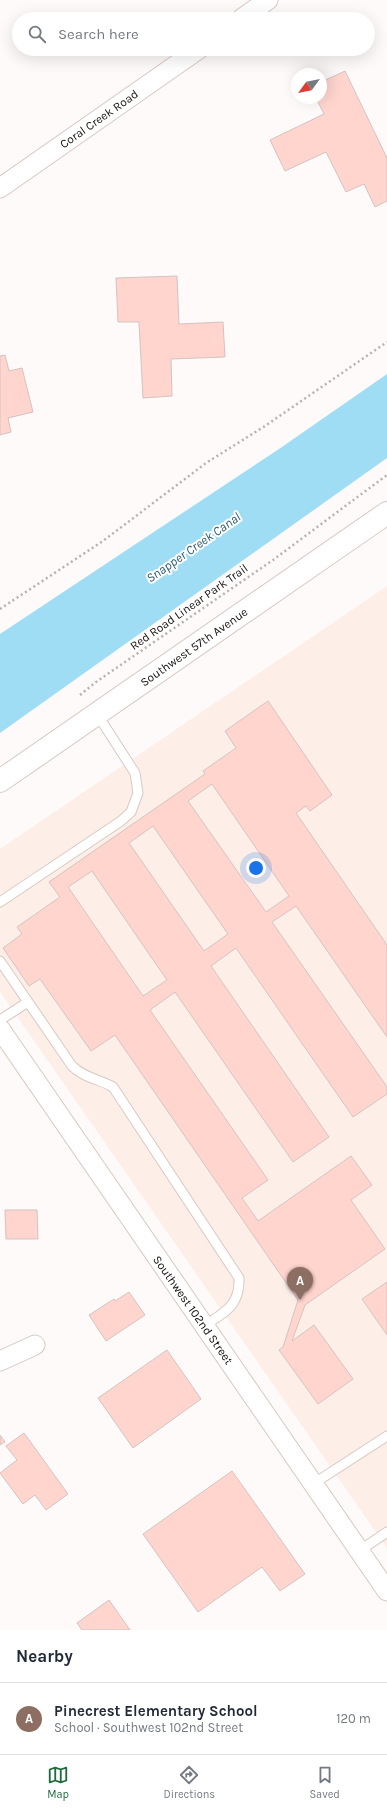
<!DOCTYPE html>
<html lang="en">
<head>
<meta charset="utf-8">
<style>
  body { margin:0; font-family:Karla,sans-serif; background:#f6f6f7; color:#1f2937 }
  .compass { position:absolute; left:291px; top:68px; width:36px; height:36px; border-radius:50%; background:#fff; box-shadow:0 4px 16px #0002; rotate:237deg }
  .you { position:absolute; left:256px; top:868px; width:14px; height:14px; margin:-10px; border:3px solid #fff; border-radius:50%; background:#1a73e8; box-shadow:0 0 0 6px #1a73e833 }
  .badge { display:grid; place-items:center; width:26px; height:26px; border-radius:50%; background:#1e6b3b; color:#fff; font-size:13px; font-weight:700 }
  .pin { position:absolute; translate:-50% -33px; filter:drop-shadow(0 1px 2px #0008) }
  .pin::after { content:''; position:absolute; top:21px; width:14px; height:12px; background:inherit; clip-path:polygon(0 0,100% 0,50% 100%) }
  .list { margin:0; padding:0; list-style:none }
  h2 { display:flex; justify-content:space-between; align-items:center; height:52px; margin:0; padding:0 16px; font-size:17px }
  h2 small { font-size:13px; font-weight:400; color:#747a83 }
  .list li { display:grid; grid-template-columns:26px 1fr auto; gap:12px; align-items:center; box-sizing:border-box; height:72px; padding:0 16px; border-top:1px solid #e0e1e3 }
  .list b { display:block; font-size:15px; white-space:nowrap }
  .list p { margin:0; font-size:13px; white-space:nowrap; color:#747a83 }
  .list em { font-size:13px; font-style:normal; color:#747a83 }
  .icon { flex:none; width:22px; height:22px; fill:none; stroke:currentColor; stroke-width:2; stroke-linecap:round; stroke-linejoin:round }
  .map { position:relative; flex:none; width:387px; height:1630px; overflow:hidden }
  .search { position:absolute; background:#fff; box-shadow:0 4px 16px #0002; left:12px; right:12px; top:12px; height:44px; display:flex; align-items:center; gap:10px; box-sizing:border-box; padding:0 14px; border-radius:22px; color:#747a83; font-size:15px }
  .sheet { height:124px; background:#fff }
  nav { display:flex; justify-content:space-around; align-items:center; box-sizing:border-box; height:56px; border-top:1px solid #e0e1e3; background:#fff; font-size:11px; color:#747a83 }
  nav a { display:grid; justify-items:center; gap:2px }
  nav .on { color:#1e6b3b }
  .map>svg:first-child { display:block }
</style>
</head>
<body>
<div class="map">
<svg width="387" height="1630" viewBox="0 0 387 1630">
  <rect width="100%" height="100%" fill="#fefaf9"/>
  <path fill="#fdefe8" d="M387,586V1548L0,992V849Z"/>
  <path fill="#9fddf5" d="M387,374V458L0,733V634L279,449Z"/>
  <path fill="#ffd5ce" stroke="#d4c3c0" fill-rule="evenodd" d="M345,71L387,158V201L375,207L364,184L346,192L326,152L285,171L270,140L324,114L316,98H321V82Z
    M177,276L179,324L223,322L225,357L171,359L172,396L143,398L139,322H118L116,278Z
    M5,355L9,371L22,368L33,412L8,418L11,432L0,435V356Z
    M268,701L332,795L310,811L306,806L296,813L387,945V1037L296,906L272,922L387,1087V1094L353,1117L236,948L211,966L329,1137L293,1162L175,992L150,1010L268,1180L242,1198L258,1221L351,1156L372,1185L351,1200L385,1249L305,1305L292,1341L314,1325L353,1379L318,1404L279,1350L283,1347L298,1300L115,1035L91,1051L40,979L29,986L3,948L22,934L17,927L60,897L49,882L205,774L203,771L236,748L225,731ZM212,784L289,896L266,912L188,801ZM153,826L228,934L204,951L129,843ZM92,871L167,980L143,996L68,887Z
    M5,1210H37L38,1239H6Z
    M387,1282V1335L362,1299Z
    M129,1292L145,1315L106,1341L89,1315L114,1299L115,1301Z
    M167,1350L201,1399L133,1448L98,1398Z
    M24,1433L68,1494L46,1510L35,1495L23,1504L0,1473L17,1460L6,1446Z
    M0,1435L5,1442L0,1445Z
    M232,1471L305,1574L280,1591L262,1567L198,1612L143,1534Z
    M109,1600L130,1630H82L77,1623Z"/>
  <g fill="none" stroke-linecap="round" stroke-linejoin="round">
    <g stroke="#d8c9c1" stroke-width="11">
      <path id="service" d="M0,902L121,821L131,812L138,793L135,773L97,714
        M0,961L72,1066C84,1078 99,1079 113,1087L239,1278C240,1306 225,1312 204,1326
        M0,1020L28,1002
        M313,1484L387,1436
        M359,1551L387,1532"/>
    </g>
    <g stroke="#d8c9c1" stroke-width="21">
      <path id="minor" d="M241,19L268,0
        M0,188L199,49
        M0,1029L387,1591
        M0,1361L35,1345"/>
    </g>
    <g stroke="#d8c9c1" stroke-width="24">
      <path id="secondary" d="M0,781L387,513"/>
    </g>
    <path stroke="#b6b2b0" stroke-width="2.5" stroke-dasharray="2 3" stroke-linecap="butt" d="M0,609L103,541L206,463L265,426L387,342
      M80,695L96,682L273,560L387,475"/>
    <use href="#service" stroke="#fff" stroke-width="9"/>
    <use href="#minor" stroke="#fff" stroke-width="19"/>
    <use href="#secondary" stroke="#fff" stroke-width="22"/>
  </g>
  <g text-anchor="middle" stroke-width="4" stroke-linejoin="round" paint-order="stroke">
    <g font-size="12" fill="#15100d" stroke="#fff">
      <text transform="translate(99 119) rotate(-35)" y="4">Coral Creek Road</text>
      <text transform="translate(189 607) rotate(-35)" y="4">Red Road Linear Park Trail</text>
      <text transform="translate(194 647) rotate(-35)" y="4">Southwest 57th Avenue</text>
      <text transform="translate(193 1310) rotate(55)" y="4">Southwest 102nd Street</text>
    </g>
    <g font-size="13" font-style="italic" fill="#2b5c6d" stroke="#fff">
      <text transform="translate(193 547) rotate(-35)" y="5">Snapper Creek Canal</text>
    </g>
  </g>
</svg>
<svg class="compass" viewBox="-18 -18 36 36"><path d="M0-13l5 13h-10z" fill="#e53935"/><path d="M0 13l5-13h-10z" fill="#747a83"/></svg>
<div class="you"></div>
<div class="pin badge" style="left:300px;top:1300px;background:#8d6e63">A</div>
<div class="search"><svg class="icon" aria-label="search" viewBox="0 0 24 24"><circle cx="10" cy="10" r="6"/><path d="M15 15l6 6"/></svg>Search here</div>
</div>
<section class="sheet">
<h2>Nearby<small></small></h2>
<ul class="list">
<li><span class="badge" style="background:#8d6e63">A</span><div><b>Pinecrest Elementary School</b><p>School · Southwest 102nd Street</p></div><em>120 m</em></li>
</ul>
</section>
<nav>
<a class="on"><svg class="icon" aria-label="map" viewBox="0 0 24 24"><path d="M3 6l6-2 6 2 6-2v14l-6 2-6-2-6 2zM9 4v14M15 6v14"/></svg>Map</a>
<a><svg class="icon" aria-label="directions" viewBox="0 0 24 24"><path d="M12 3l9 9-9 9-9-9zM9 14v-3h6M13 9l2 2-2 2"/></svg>Directions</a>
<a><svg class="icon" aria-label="saved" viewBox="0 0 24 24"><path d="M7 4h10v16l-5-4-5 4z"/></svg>Saved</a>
</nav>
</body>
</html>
